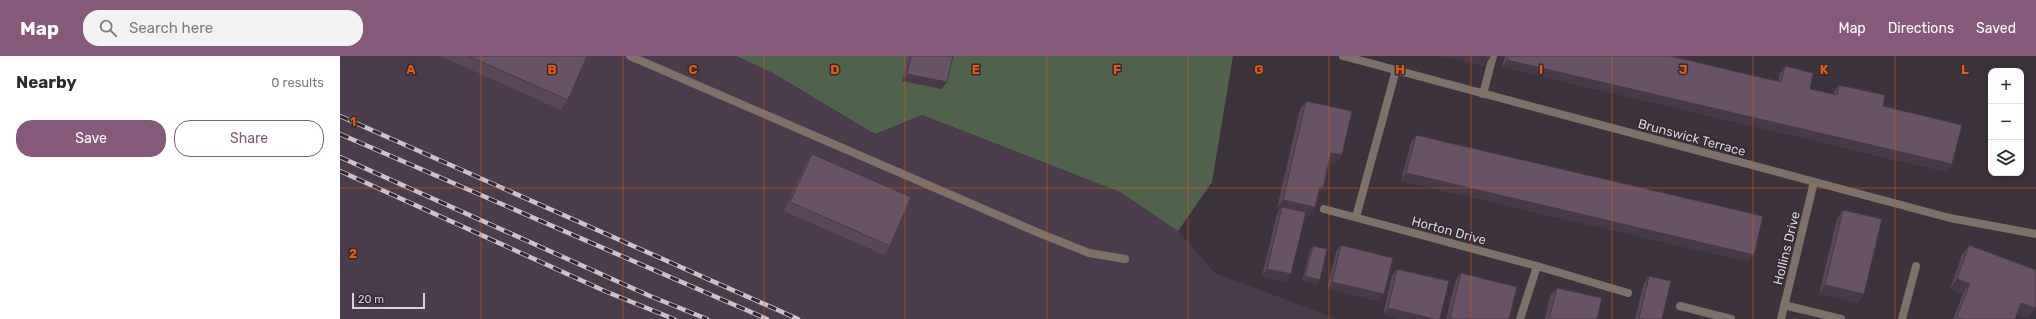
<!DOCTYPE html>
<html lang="en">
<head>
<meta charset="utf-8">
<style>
  body { margin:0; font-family:Rubik,sans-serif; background:#f2f2f3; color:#2b2b33 }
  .controls { position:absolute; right:12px; top:12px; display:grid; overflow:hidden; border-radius:8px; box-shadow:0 2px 10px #0003 }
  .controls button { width:36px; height:36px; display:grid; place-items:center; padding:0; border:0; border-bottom:1px solid #e1e1e2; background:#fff; color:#2b2b33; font:20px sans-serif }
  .scale { position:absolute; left:12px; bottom:10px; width:73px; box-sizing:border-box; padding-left:4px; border:2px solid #dad4da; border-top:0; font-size:11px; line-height:14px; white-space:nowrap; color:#dad4da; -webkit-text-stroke:3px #332933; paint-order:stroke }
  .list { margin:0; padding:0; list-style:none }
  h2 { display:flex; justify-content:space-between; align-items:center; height:52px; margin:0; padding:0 16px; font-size:17px }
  h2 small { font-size:13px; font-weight:400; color:#7c7c81 }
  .actions { display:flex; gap:8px; padding:12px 16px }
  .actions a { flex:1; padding:9px 0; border:1px solid #865879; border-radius:16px; text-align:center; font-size:14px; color:#865879 }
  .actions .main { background:#865879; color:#fff }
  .icon { flex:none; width:22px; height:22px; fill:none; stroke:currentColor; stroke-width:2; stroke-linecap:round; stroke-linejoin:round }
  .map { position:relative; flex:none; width:1696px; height:263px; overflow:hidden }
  header { display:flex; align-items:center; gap:24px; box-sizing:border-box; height:56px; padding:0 20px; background:#865879; color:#fff }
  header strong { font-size:19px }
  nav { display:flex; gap:22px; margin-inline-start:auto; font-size:14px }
  .search { width:280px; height:36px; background:#f2f2f3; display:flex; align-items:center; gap:10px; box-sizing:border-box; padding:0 14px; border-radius:16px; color:#7c7c81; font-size:15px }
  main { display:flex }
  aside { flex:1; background:#fff }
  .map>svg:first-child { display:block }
</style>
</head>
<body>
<header>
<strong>Map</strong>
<div class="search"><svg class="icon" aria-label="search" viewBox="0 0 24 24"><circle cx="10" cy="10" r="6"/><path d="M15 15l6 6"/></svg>Search here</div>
<nav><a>Map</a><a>Directions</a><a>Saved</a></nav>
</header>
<main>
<aside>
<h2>Nearby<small>0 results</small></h2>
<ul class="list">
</ul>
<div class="actions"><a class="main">Save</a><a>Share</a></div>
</aside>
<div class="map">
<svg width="1696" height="263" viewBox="0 0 1696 263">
  <rect width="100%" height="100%" fill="#3d333d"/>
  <path fill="#4a3c4a" d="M0,0H396L433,17L563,68L581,59L780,136L838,175L875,217L997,263H0Z"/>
  <path fill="#50624c" d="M396,0H893L872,126L838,175L780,136L582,59L535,78L433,17Z"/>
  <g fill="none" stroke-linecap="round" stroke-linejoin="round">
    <path stroke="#7e716a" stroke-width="8" d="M1143,38L1153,0
      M1444,249L1501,263
      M1340,250L1391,263
      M1180,263L1197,210L1288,237
      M1562,263L1576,210"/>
    <path stroke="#7e716a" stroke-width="8" d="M290,0L699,177L749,197L785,203
      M1003,0L1610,162L1696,178
      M984,153L1197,210
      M1016,161L1056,14
      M1441,263L1474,126"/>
    <g stroke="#cac4ca" stroke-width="4.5">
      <path id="rail" d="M0,60L458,263
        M0,78L427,263
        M0,101L310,240L367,263
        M0,115L267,236L334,263"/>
    </g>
    <use href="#rail" stroke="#332933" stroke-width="3" stroke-dasharray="9" stroke-linecap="butt"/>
  </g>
  <path fill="#594758" d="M100,0H247L228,44L221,54Z
    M567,0H613L602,33L562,25Z
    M1165,0H1330L1438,26L1440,17L1445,10L1470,33L1493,39L1494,36L1499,29L1543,50L1612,108L1607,116L1162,11Z
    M966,45L1002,99L995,108L989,107L979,137L975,151L969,160L965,159L946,226L922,220L937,158L940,153L937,152L960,53Z
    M1076,79L1409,206L1061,125L1071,86Z
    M472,98L550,190L544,199L444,155L466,107Z
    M1503,154L1524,238L1518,247L1479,238L1497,163Z
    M1001,189L1039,245L987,233L996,196Z
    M1629,189L1695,252L1688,262L1677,258L1675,263H1613L1623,238L1610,233L1622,199Z
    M973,190L977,228L962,225L970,194Z
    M1057,213L1109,225L1043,259L1052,220Z
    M1121,217L1169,263H1106L1115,226Z
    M1309,220L1322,263H1295L1304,227Z
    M1217,232L1257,263H1205L1210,240Z"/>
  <path fill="#483947" d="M1099,0H1143L1150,2L1144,10Z
    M1167,4L1612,108L1607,116L1162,11Z
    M567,18L607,26L602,33L562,25Z
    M991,97L1002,99L995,108L985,106Z
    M1066,117L1414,199L1409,206L1061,125Z
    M980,131L983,132L977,140Z
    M943,144L975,151L969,160L941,153L942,151L940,153L937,152Z
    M927,213L951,218L946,226L922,220Z
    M965,220L980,224L977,228L962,225Z
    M1617,223L1630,228L1623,238L1610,233Z
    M992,226L1044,238L1039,245L987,233Z
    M1485,229L1524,238L1518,247L1479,238Z
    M1681,247L1695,252L1688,262L1674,257Z
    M1048,252L1094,263H1058L1043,259Z"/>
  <path fill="#675266" stroke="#483947" d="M128,0H247L228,44Z
    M571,0H613L607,26L567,18Z
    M1143,0H1150V2Z
    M1168,0H1330L1441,26L1445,10L1473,17L1470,33L1497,39L1499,29L1545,39L1543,50L1622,69L1612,108L1167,4Z
    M966,45L1012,55L1002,99L991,97L983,132L980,131L975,151L943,144Z
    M1076,79L1423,160L1414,199L1066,117Z
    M472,98L571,141L550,190L450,146Z
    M942,151L966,156L951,218L927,213Z
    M1503,154L1542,163L1524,238L1485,229Z
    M1001,189L1053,202L1044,238L992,226Z
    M1629,189L1696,214V250L1695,252L1681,247L1675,263H1622L1617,261L1630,228L1617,223Z
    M973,190L987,193L980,224L965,220Z
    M1057,213L1109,225L1100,263H1094L1048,252Z
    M1121,217L1177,231L1169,263H1113L1110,262Z
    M1309,220L1331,225L1322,263H1305L1299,262Z
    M1217,232L1262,242L1257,263H1209Z"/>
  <path fill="none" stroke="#e8590c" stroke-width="1" stroke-opacity="0.55" d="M141,0V263M283,0V263M424,0V263M565,0V263M707,0V263M848,0V263M989,0V263M1131,0V263M1272,0V263M1413,0V263M1555,0V263M0,132H1696"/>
  <g text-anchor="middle" stroke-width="3" stroke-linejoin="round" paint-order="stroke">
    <g font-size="13" fill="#dad4da" stroke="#332933">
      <text transform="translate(1352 81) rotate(15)" y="5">Brunswick Terrace</text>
      <text transform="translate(1109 174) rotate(15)" y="5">Horton Drive</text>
      <text transform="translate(1446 192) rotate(-76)" y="5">Hollins Drive</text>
    </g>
  </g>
  <g font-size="13" text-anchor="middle" font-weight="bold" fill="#e8590c" stroke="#332933" stroke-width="3" stroke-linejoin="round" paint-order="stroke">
    <text x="71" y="18">A</text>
    <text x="212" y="18">B</text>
    <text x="353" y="18">C</text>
    <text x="495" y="18">D</text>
    <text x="636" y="18">E</text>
    <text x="777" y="18">F</text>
    <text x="919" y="18">G</text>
    <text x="1060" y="18">H</text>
    <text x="1201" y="18">I</text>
    <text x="1343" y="18">J</text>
    <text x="1484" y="18">K</text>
    <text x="1625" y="18">L</text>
    <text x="13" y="70">1</text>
    <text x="13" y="202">2</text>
  </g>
</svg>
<div class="controls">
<button>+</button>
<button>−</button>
<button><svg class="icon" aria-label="layers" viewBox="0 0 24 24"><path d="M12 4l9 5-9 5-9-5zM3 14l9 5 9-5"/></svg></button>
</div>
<div class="scale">20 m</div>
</div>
</main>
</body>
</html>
